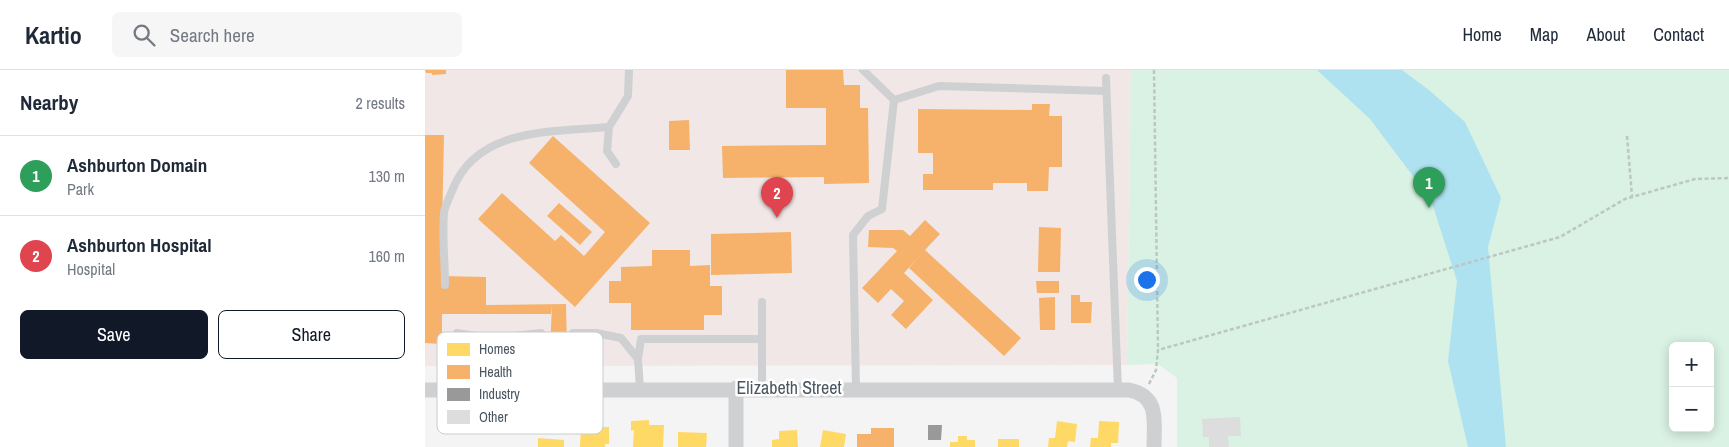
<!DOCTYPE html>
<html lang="en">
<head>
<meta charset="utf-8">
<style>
  body { margin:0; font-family:"Archivo Narrow",sans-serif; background:#f6f6f7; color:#1f2937 }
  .controls { position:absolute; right:15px; bottom:15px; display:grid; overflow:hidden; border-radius:8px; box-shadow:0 2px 12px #0003 }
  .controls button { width:45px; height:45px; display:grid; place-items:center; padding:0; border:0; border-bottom:1px solid #e0e1e3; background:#fff; color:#1f2937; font:25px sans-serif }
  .you { position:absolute; left:721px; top:209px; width:18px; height:18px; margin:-12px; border:4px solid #fff; border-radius:50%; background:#1a73e8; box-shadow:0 0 0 8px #1a73e833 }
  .badge { display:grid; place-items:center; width:32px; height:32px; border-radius:50%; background:#111827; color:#fff; font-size:16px; font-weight:700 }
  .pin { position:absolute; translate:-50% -41px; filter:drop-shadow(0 1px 2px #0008) }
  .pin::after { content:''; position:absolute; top:26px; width:18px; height:15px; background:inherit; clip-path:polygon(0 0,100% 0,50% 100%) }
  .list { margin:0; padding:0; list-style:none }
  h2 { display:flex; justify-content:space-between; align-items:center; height:65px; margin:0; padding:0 20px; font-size:21px }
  h2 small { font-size:16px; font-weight:400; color:#747a83 }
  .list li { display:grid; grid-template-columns:32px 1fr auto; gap:15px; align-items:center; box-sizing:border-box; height:80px; padding:0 20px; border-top:1px solid #e0e1e3 }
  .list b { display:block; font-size:19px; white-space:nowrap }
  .list p { margin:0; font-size:16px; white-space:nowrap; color:#747a83 }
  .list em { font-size:16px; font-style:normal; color:#747a83 }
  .actions { display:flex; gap:10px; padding:15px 20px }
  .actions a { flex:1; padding:11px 0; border:1px solid #111827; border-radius:8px; text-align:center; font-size:18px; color:#111827 }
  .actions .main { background:#111827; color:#fff }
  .icon { flex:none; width:28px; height:28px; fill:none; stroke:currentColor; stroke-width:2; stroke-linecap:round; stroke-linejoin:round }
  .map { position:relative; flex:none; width:1304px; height:377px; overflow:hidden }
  header { display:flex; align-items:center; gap:30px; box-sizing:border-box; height:70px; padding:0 25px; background:#fff; border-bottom:1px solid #e0e1e3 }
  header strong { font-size:24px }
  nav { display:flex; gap:28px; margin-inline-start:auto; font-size:18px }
  .search { width:350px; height:45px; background:#f6f6f7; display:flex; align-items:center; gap:12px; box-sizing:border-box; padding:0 18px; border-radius:8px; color:#747a83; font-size:19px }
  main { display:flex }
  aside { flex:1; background:#fff }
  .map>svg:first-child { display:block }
</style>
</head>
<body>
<header>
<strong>Kartio</strong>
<div class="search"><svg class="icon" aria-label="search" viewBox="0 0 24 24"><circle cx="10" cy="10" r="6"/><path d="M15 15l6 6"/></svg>Search here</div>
<nav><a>Home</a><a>Map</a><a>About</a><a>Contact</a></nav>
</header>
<main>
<aside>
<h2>Nearby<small>2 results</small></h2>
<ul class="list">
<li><span class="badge" style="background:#2e9e5b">1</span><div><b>Ashburton Domain</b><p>Park</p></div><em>130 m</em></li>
<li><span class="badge" style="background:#e0444e">2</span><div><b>Ashburton Hospital</b><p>Hospital</p></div><em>160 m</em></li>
</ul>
<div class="actions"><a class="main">Save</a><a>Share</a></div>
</aside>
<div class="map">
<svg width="1304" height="377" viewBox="0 0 1304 377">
  <rect width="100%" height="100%" fill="#f4f4f4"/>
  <path fill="#f1e7e6" d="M0,0H706L702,295L0,296Z"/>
  <path fill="#d9f2e3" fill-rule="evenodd" d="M706,0H1304V377H752V308L733,294L702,295ZM1248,276H1285V358H1248Z"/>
  <path fill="#aee2f0" d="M892,0H977L1004,20L1040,52L1076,128L1063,177L1081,377H1043L1023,291L1032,211L1006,130L945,49Z"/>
  <path fill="#ffd966" d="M224,350V355H239L238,377H208L209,360L206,361V351Z
    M156,351H173V357H184V374H180V377H155Z
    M632,351L652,354L650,372L643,371L642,377H623L624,368H630Z
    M674,351L694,352L693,373H686V377H665L666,368H673Z
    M372,360L373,377H347V370L354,369V361Z
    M398,360L421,364L419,377H395Z
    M253,362L282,363L281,377H253Z
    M533,366H542V370H550V377H525V372H533Z
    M113,368L139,370V377H113Z
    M573,369H594V377H573Z"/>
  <path fill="#f6b26b" d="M0,0H21V4L7,5V3H1Z
    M361,0H418L419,15H435V38H443L444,113L399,114V107L298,108L297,76L401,75V38H361Z
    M607,34H625L624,46H637V97H624L623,121H602V113H568V120H498V104H508V83H493V39L607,40Z
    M264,50L265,80H244V51Z
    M0,65H19L16,206L61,207V235L141,234L142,278L125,279L127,235L126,244H17V274L0,273Z
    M128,66L225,153L150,237L53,149L77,123L130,171L136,165L159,186L180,162L104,93Z
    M134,133L167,162L155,175L122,146Z
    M500,150L515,164L500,180L596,268L579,286L484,198L498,182L479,203L508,230L481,259L466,245L479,231L466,219L453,233L437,218L472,181L468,178L443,177L444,160H478L485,166Z
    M614,157L636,158L635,202H613Z
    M366,162L367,203L286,205V164Z
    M227,180H265V196L285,195V216H297V245H279V260H206V233H184V211H196V197L227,196Z
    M611,211H634V223H612Z
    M646,225H655V232H667L666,253H646Z
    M630,227V260H615L614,228Z
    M446,358H469V377H432V364H446Z"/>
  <path fill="#999" d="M503,355H517L516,370H503Z"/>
  <path fill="#ddddde" d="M815,347L816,366H803L804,377H784V367H778L777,349Z"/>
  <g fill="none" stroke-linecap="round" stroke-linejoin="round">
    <path stroke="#bcc7c4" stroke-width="2.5" stroke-dasharray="4 2.5" stroke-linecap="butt" d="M729,0L733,280
      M1202,66L1207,126
      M724,314L731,300L733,280L1135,167L1200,129L1270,109L1304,108"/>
    <path stroke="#ced0d2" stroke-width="8" d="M681,8L693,320
      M469,30L514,16L681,21
      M184,57L182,81L191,94
      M20,215C20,191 17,166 19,143C20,136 24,128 27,121C51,57 127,62 184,57L203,26L204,0
      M32,263L58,267L66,285L64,320
      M148,263H171L196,268L213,289L215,319
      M213,289L216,269H337
      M431,318L428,165L443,146L457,139L469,30L438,0
      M337,319V232
      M69,320L70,285L78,267L116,263"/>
    <path stroke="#ced0d2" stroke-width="15" d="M0,320H704C735,326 729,352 729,377
      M311,377V318"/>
  </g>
  <g text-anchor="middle" stroke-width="5" stroke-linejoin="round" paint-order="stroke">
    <g font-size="18" fill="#4a5661" stroke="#fff">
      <text x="364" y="324">Elizabeth Street</text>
    </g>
  </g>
  <rect x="12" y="262" width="166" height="102" rx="8" fill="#fff" stroke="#c9ccd0" stroke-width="1"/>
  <rect x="22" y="273" width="23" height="13" fill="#ffd966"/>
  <rect x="22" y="295" width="23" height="14" fill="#f6b26b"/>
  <rect x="22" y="318" width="23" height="13" fill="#999"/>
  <rect x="22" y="340" width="23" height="14" fill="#ddddde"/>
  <g font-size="14" fill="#4a5661">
    <text x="54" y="284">Homes</text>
    <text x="54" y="307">Health</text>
    <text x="54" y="329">Industry</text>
    <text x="54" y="352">Other</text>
  </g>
</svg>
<div class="controls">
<button>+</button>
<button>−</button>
</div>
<div class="you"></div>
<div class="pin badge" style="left:1004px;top:138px;background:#2e9e5b">1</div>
<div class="pin badge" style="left:352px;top:148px;background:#e0444e">2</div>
</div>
</main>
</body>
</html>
